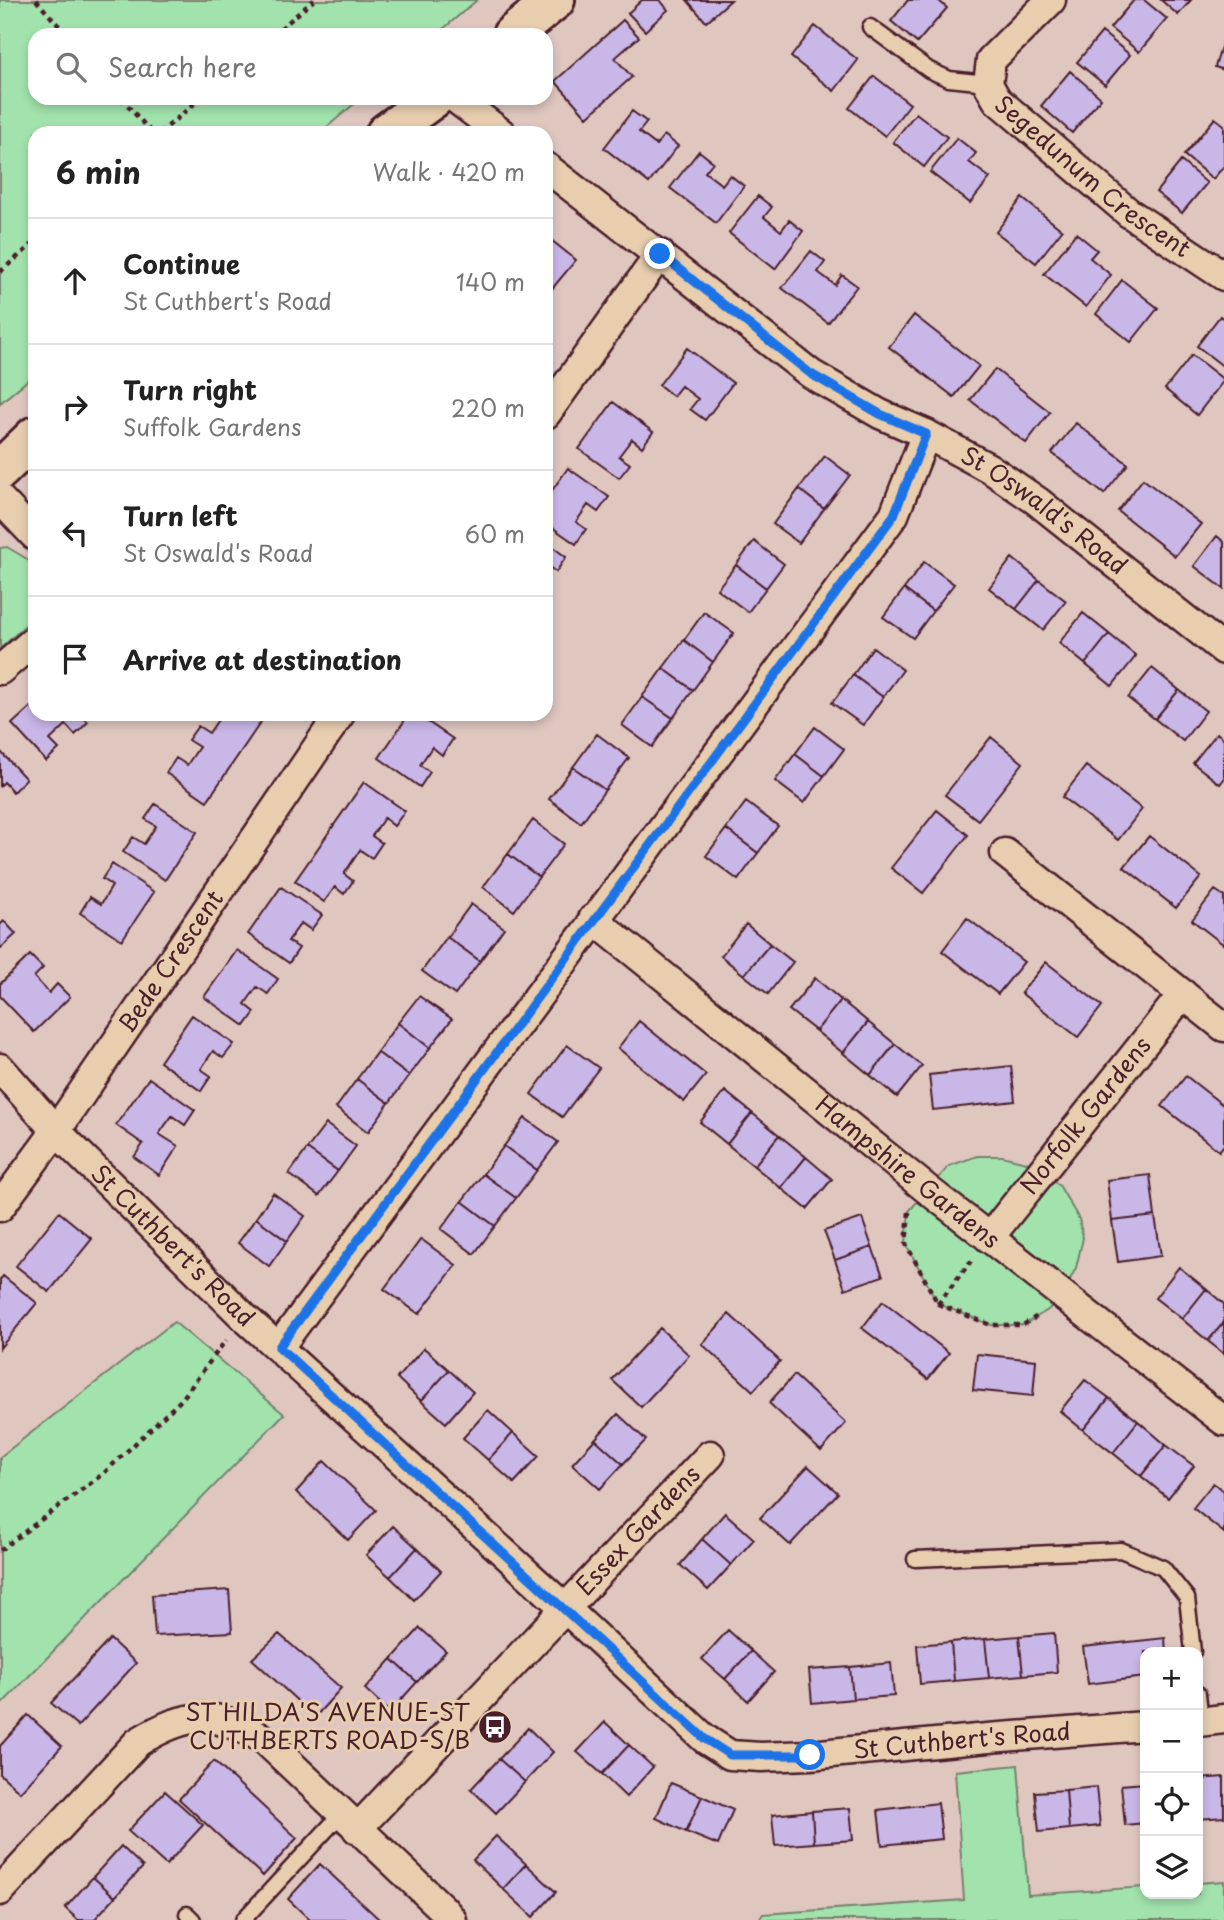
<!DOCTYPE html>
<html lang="en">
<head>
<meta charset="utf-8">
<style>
  body { margin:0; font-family:"Playpen Sans",sans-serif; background:#f6f6f6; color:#222 }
  .controls { position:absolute; right:21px; bottom:21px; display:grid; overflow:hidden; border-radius:14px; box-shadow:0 4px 10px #0003 }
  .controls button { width:63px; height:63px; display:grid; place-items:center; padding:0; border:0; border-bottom:2px solid #e0e0e0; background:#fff; color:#222; font:35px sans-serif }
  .stop { position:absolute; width:21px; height:21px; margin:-16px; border:5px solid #1a73e8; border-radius:50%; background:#fff }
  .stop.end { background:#1a73e8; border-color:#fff; box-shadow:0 2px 7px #0008 }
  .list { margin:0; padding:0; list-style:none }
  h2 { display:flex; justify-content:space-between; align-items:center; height:91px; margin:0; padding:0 28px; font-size:30px }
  h2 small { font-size:23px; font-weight:400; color:#767676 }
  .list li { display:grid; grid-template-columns:46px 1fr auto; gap:21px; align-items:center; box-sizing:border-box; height:126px; padding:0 28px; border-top:2px solid #e0e0e0 }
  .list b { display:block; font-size:26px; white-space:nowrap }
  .list p { margin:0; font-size:23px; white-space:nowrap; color:#767676 }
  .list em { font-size:23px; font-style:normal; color:#767676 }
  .icon { flex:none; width:38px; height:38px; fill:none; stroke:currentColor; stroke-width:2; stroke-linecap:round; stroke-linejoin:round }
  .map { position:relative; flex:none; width:1224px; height:1920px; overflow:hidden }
  .search { position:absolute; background:#fff; box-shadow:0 4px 10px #0003; left:28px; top:28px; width:525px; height:77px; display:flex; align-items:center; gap:18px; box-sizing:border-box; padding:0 24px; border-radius:21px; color:#767676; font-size:26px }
  .panel { position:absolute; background:#fff; box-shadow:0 4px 10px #0003; left:28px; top:126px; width:525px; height:595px; border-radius:21px }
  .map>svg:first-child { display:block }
</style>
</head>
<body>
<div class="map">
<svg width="1224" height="1920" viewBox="0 0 1224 1920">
  <rect width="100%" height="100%" fill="#dfc7c0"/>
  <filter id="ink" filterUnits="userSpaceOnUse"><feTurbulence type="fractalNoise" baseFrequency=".0143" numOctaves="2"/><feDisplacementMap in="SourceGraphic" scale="14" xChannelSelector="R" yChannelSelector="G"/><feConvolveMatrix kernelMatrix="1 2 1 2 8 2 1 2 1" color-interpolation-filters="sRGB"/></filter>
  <g filter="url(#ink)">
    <path fill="#a2e3ad" stroke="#76816c" stroke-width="2" d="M0,0H477L436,35H35V98H361L320,133H35V374L0,403Z
      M7,547L27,559L35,569V616L0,649V548Z
      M977,1156H1002L1026,1162L1059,1185L1079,1219L1083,1238L1076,1268L1062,1295L1048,1310L1023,1325H991L938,1304L906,1244L909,1211L949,1166Z
      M174,1322L284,1414L0,1706V1457Z
      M1018,1765L1028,1895L1145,1887V1894H1198V1883L1224,1881V1920H758L763,1914L964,1900L955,1771Z"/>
    <path fill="#c9b7e8" stroke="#4a1f2b" stroke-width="2" d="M642,0H660L668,10L645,31L628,13Z
      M687,0H731L706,22Z
      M908,0H938L947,8L917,43L891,21Z
      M1134,0H1144L1167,19L1139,52L1110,28Z
      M1161,0H1191L1178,15Z
      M623,20L639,37L615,58L632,77L587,117L555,81Z
      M815,26L858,60L834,91L791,57Z
      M1102,32L1130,55L1105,85L1077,62Z
      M1224,37V70L1215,67Z
      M1070,71L1101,98L1072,133L1041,106Z
      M874,76L910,104L885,136L849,108Z
      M632,111L647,122L639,132L656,145L664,135L678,146L649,183L604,148Z
      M916,113L947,137L924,167L893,142Z
      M1215,118L1224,125V166L1213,179L1184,155Z
      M957,138L976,153L969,162L990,178L970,203L930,172Z
      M699,151L713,162L705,172L722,185L730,175L744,186L716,223L670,188Z
      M1181,161L1207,183L1182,213L1156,192Z
      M758,196L772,207L764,217L781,231L789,220L803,231L775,269L729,233Z
      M1022,198L1062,230L1036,263L996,232Z
      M1076,233L1097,250L1090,258L1111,275L1086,307L1044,274Z
      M546,236L576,260L546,296Z
      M811,251L825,262L818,272L835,285L842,275L857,286L828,323L782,288Z
      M1122,280L1158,308L1131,342L1096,314Z
      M914,315L979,366L954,397L889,347Z
      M1220,316L1224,319V367L1197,346Z
      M687,348L733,383L705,420L690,409L698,399L681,386L673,396L659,385Z
      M1192,355L1224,380L1197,415L1165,389Z
      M995,369L1050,412L1026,443L970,400Z
      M613,402L653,432L642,447L632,439L619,456L630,464L619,478L579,449Z
      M1076,423L1128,464L1104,494L1052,453Z
      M825,456L850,475L824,509L799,489Z
      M568,468L609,497L598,512L588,505L576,522L586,529L576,544L546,523V499Z
      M1143,479L1201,524L1175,556L1118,511Z
      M799,489L824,509L799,543L773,524Z
      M1217,536L1224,542V589L1194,566Z
      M754,541L784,564L766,588L736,565Z
      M546,542L566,557L556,572L546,565Z
      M1012,558L1039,580L1016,609L989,588Z
      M924,562L954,584L933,611L904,589Z
      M736,565L766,588L748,612L717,589Z
      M1039,580L1066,601L1043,630L1016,609Z
      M904,589L933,611L913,638L883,617Z
      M704,612L734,633L713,662L684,640Z
      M1083,613L1109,634L1085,664L1059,643Z
      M1109,634L1136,656L1112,686L1085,664Z
      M684,640L713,662L693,690L663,668Z
      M873,647L903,670L883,697L853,675Z
      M663,668L693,690L673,718L642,697Z
      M1152,668L1179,690L1155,719L1128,698Z
      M853,675L883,697L863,725L832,703Z
      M1179,690L1206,711L1183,741L1155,719Z
      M642,697L673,718L652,747L622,725Z
      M35,703V714H81L88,722L75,735L66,725L50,740L59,749L46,761L12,724Z
      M222,714H261L265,716L207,801L166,773L176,758L187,765L199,747L188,740L198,726L209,733Z
      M409,714H416L453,739L442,755L432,747L420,765L430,772L420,787L379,758Z
      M815,727L844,749L824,776L795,754Z
      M1217,733L1224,739V779L1220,784L1193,763Z
      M597,734L629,758L605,790L573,767Z
      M991,737L1023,763L978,820L945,795Z
      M0,751L26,779L13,792L4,782L0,786Z
      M795,754L824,776L804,803L775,781Z
      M1086,766L1142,809L1118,840L1062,797Z
      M573,767L605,790L581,823L549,799Z
      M364,782L405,811L394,826L384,818L372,836L382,843L372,858L360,850L344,874L353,881L344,894L335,887L324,902L295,881Z
      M746,802L778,826L758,853L726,829Z
      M155,804L197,832L165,880L123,852L133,837L144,844L156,826L145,819Z
      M937,810L968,835L923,893L891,868Z
      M533,820L564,844L539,877L508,854Z
      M726,829L758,853L738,880L706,856Z
      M1149,836L1201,877L1176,908L1124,867Z
      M508,854L539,877L514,911L483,887Z
      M112,864L154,892L122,940L80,913L90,897L101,904L112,886L102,879Z
      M281,887L322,915L311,930L301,923L288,941L299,948L289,963L248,934Z
      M1215,890L1224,896V945L1192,920Z
      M471,904L504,928L480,961L447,937Z
      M967,918L1024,962L998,994L942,951Z
      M4,921L16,934L0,949V925Z
      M746,924L770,944L744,975L721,956Z
      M447,937L480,961L455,995L422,971Z
      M770,944L793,962L768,994L744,975Z
      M237,950L278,979L268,994L257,987L245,1004L255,1012L245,1026L204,997Z
      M30,955L43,968L34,977L49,993L57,984L70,997L34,1032L0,996V984Z
      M1046,962L1102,1006L1078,1037L1021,993Z
      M815,978L841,1000L816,1031L789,1010Z
      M419,996L452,1019L430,1048L398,1023Z
      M841,1000L868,1022L843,1053L816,1031Z
      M192,1015L234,1044L223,1058L213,1051L201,1069L211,1076L201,1091L160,1062Z
      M639,1021L706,1075L684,1102L618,1048Z
      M868,1022L895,1044L870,1075L843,1053Z
      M398,1023L430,1048L409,1076L377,1052Z
      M895,1044L922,1066L897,1097L870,1075Z
      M567,1045L599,1068L562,1117L531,1094Z
      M377,1052L409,1076L389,1103L357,1079Z
      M1011,1066L1015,1101L933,1110L929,1075Z
      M1186,1076L1224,1106V1145L1219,1151L1162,1106Z
      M149,1078L195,1110L185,1125L172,1116L159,1134L178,1146L159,1175L134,1157L143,1144L116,1125Z
      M357,1079L389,1103L368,1132L336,1108Z
      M725,1091L752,1113L727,1144L700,1122Z
      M752,1113L779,1135L754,1166L727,1144Z
      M525,1118L558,1142L537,1170L504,1146Z
      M326,1124L356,1146L338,1171L307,1149Z
      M779,1135L806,1157L781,1188L754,1166Z
      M504,1146L537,1170L516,1198L483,1174Z
      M307,1149L338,1171L319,1196L289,1174Z
      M806,1157L832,1179L807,1209L781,1188Z
      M483,1174L516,1198L495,1226L462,1201Z
      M1150,1175L1155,1216L1112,1221L1107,1180Z
      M273,1193L305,1216L287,1241L256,1218Z
      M462,1201L495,1226L474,1254L441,1229Z
      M59,1212L92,1239L49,1292L16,1266Z
      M1155,1216L1161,1256L1118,1262L1112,1221Z
      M256,1218L287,1241L269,1266L238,1243Z
      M862,1218L872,1247L835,1260L824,1231Z
      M421,1239L456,1265L419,1314L384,1289Z
      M872,1247L883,1276L845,1289L835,1260Z
      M1179,1267L1206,1289L1182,1319L1155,1298Z
      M3,1276L37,1303L0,1348V1280Z
      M1206,1289L1224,1304V1322L1208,1341L1182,1319Z
      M883,1301L949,1353L928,1379L862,1328Z
      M729,1314L780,1361L753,1391L702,1344Z
      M1224,1322V1354L1208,1341Z
      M660,1328L689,1355L641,1407L612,1380Z
      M424,1348L449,1370L421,1401L397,1378Z
      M977,1354L1036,1360L1033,1396L973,1390Z
      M449,1370L473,1392L446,1423L421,1401Z
      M794,1375L846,1423L821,1451L769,1403Z
      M1085,1380L1109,1398L1083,1430L1060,1411Z
      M1109,1398L1138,1421L1113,1453L1083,1430Z
      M488,1410L513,1433L488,1460L463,1438Z
      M618,1414L646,1440L623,1464L595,1439Z
      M1138,1421L1166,1445L1141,1476L1113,1453Z
      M513,1433L539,1456L514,1483L488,1460Z
      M595,1439L623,1464L600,1489L572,1464Z
      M1166,1445L1194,1466L1168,1498L1141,1476Z
      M324,1461L376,1510L348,1540L296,1492Z
      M808,1466L838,1493L790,1545L760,1518Z
      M1213,1483L1224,1491V1533L1193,1508Z
      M725,1513L754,1539L731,1565L702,1539Z
      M393,1526L417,1548L390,1577L366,1555Z
      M702,1539L731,1565L708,1590L680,1565Z
      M417,1548L441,1571L414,1600L390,1577Z
      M229,1590L232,1632L155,1636L152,1595Z
      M420,1628L446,1651L417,1682L392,1659Z
      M728,1630L751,1651L725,1679L702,1659Z
      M1054,1633L1057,1672L1023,1675L1019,1636Z
      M279,1634L341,1688L315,1717L252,1659Z
      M1019,1636L1023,1675L989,1678L985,1639Z
      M1165,1638L1166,1652H1145V1677L1088,1684L1083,1647Z
      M110,1639L136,1663L78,1726L51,1703Z
      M985,1639L989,1678L954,1681L951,1642Z
      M951,1642L954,1681L920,1684L917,1645Z
      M751,1651L774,1672L748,1701L725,1679Z
      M392,1659L417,1682L390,1712L365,1689Z
      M891,1663L894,1696L853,1699L850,1667Z
      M850,1667L853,1699L812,1703L809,1670Z
      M28,1715L62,1746L20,1792L0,1774V1746Z
      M605,1722L629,1745L602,1774L577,1752Z
      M528,1728L553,1752L525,1782L499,1759Z
      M629,1745L653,1767L626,1797L602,1774Z
      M499,1759L525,1782L496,1813L471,1789Z
      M214,1761L297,1838L263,1876L179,1799Z
      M1224,1777V1817L1198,1819V1779Z
      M671,1783L702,1796L686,1832L656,1818Z
      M1145,1783V1823L1125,1825L1121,1785Z
      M1096,1787L1100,1826L1069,1829L1066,1790Z
      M1066,1790L1069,1829L1039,1832L1035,1792Z
      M165,1791L203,1825L166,1865L128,1831Z
      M702,1796L733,1810L718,1845L686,1832Z
      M938,1803L942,1839L882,1845L878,1810Z
      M850,1808L853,1840L814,1843L812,1811Z
      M812,1811L814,1843L775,1846L772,1815Z
      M496,1836L526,1864L503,1889L473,1860Z
      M121,1846L143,1867L115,1897L93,1877Z
      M320,1864L380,1920H310L288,1899Z
      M526,1864L556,1892L533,1917L503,1889Z
      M93,1877L115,1897L94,1920H78L65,1908Z"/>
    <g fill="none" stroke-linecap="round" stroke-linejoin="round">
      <g stroke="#4a1f2b" stroke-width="19">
        <path id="lane" d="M870,27L929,70L949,79L987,83
          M915,1559L1121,1550L1163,1568L1187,1598L1193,1652
          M1198,1694L1201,1722
          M187,1914L193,1920
          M243,1920L342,1813"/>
      </g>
      <g stroke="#4a1f2b" stroke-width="33">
        <g id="street">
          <path id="s1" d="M1051,0L991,60L988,84L997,100L1129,213L1224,276"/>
          <path d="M455,98L501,133"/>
          <path id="s2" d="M546,167L811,374L880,414L926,434L989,468L1037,501L1224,650"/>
          <path d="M546,414L660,254"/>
          <path d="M0,499L35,536"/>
          <path d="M0,670L35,640"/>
          <path d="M1005,853L1224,1027"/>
          <path id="s3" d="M593,919L928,1190L1224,1421"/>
          <path id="s4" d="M0,1068L56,1131L244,1317L566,1609L705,1739L730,1755L761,1757L810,1755L988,1738L1145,1726"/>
          <path id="s5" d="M0,1207L56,1131L340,714"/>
          <path id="s6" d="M989,1238L1183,994"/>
          <path d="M279,1347L894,515L926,434"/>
          <path d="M1198,1722L1224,1719"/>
          <path id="s7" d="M357,1829L710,1455"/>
          <path d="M0,1891L138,1742C189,1711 214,1710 265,1740L444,1910L452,1920"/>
        </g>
      </g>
      <g stroke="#4a1f2b" stroke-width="44">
        <path id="secondary" d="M512,35L555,0
          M386,133L434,98
          M0,470L35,436"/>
      </g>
      <path stroke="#4a1f2b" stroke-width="4.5" stroke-dasharray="5 5" stroke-linecap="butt" d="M36,0L67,35
        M273,35L314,0
        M121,98L152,133
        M160,133L201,98
        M0,272L35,242
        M909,1212L906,1244L938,1304L991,1325H1023L1039,1315
        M938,1304L971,1261
        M0,1550L103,1474L182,1399L226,1340"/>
      <use href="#lane" stroke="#e8ceaf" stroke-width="14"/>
      <use href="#street" stroke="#e8ceaf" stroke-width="28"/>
      <use href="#secondary" stroke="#e8ceaf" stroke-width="38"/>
    </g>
  </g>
  <g fill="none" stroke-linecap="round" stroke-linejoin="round" filter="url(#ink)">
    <path stroke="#1a73e8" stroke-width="9" d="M660,254L811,374L880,414L926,434L894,515L279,1347L705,1739L730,1755H810"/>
  </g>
  <defs>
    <g id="bus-disc" transform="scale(1.75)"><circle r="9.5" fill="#4a1f2b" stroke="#e8ceaf"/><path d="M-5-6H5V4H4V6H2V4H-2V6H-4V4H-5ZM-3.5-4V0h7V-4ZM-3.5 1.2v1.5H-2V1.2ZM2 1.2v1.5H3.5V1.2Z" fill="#fff"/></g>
  </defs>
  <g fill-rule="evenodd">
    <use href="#bus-disc" x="495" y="1727"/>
  </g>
  <g text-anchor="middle" stroke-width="6" stroke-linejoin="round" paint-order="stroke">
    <g font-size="24" fill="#4a1f2b" stroke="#e8ceaf">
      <text dy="8" stroke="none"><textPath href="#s1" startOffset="250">Segedunum Crescent</textPath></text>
      <text dy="8" stroke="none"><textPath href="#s2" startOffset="607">St Oswald's Road</textPath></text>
      <text dy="8" stroke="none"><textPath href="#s5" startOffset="299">Bede Crescent</textPath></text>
      <text dy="8" stroke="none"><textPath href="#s6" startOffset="156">Norfolk Gardens</textPath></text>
      <text dy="8" stroke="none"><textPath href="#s3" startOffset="404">Hampshire Gardens</textPath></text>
      <text dy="8" stroke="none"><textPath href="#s4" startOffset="248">St Cuthbert's Road</textPath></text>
      <text dy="8" stroke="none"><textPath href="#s7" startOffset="410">Essex Gardens</textPath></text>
      <text dy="8" stroke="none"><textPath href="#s4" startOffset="1236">St Cuthbert's Road</textPath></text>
    </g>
    <g font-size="24" fill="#4a1f2b" stroke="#e8ceaf" text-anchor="end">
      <text x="470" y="1721">ST HILDA'S AVENUE-ST<tspan x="470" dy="28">CUTHBERTS ROAD-S/B</tspan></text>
    </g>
  </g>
</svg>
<div class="controls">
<button>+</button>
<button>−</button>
<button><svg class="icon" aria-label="locate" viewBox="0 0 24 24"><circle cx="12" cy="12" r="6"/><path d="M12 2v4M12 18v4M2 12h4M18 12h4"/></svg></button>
<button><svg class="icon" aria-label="layers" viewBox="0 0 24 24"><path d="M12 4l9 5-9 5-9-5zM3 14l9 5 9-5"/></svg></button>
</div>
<div class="stop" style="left:810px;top:1755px"></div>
<div class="stop end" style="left:660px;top:254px"></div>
<div class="search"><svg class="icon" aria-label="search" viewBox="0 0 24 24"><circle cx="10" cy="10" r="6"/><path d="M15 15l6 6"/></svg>Search here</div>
<section class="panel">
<h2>6 min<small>Walk · 420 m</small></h2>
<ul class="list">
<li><svg class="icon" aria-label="ahead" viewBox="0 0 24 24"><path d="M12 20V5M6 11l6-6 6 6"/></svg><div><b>Continue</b><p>St Cuthbert's Road</p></div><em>140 m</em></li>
<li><svg class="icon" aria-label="right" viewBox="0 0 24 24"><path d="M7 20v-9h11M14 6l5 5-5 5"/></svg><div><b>Turn right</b><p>Suffolk Gardens</p></div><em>220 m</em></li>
<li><svg class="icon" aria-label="left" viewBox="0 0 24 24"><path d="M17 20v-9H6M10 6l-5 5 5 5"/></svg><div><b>Turn left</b><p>St Oswald's Road</p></div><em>60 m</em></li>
<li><svg class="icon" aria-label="arrive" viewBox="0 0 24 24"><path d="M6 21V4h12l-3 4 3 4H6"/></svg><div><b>Arrive at destination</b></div></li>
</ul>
</section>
</div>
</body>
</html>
